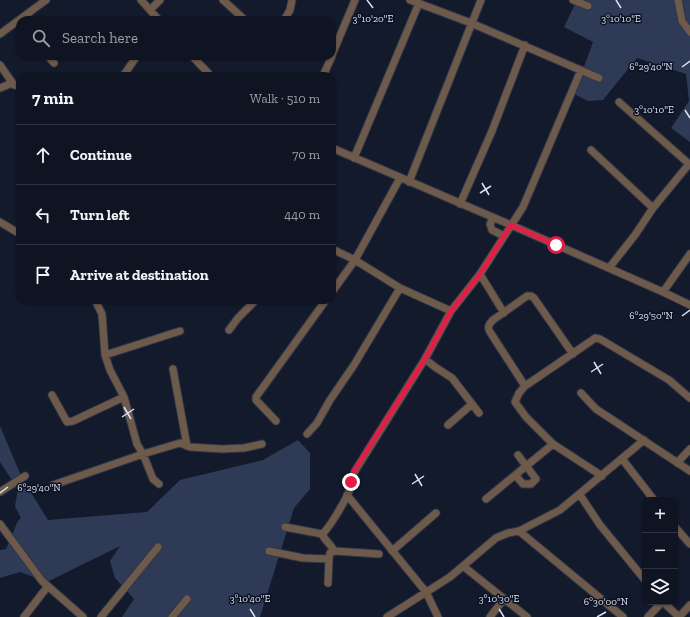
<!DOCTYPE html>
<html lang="en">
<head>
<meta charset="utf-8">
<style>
  body { margin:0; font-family:"Zilla Slab",serif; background:#171d2a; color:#f1f3f6 }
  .controls { position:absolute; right:12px; bottom:12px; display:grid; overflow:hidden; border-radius:8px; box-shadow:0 1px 3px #0004 }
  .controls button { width:36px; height:36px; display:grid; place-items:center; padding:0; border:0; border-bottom:1px solid #2e333f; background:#0e1421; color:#f1f3f6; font:20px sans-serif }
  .stop { position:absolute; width:12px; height:12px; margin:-9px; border:3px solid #e11d48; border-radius:50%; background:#fff }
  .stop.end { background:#e11d48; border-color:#fff; box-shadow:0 1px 4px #0008 }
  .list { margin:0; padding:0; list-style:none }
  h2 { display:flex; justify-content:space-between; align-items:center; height:52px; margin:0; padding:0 16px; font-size:17px }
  h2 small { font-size:13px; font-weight:400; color:#9b9ea5 }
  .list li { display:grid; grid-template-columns:26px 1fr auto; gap:12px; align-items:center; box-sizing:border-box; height:60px; padding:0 16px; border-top:1px solid #2e333f }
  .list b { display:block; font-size:15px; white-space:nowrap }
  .list em { font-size:13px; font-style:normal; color:#9b9ea5 }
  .icon { flex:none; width:22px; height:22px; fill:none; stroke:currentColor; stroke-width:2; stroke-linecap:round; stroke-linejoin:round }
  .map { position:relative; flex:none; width:690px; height:617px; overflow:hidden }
  .search { position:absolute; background:#0e1421; box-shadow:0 1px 3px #0004; left:16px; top:16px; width:320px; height:44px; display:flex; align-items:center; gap:10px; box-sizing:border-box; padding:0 14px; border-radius:12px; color:#9b9ea5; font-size:15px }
  .panel { position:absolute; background:#0e1421; box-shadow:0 1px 3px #0004; left:16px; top:72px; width:320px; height:232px; border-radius:12px }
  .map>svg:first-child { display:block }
</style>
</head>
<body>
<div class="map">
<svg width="690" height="617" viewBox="0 0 690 617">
  <rect width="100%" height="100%" fill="#131a2c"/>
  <path fill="#2f3b56" d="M577,0H690V142L671,128L689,101L686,74L637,58L603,100L588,101L574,94L593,42L564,27Z
    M0,426L22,478L48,520L147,512L180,480L263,460L298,440L310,453V489L294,508L260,617H122L134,599L115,578L110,561L120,546L47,582L20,572L0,578V550L6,549L18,521L21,518L15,506L18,489L0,462Z"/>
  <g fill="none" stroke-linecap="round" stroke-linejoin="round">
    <g stroke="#2f3647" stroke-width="9">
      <path id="minor" d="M141,0L159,20
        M223,0L245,20
        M410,0L471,23L599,78
        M573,0L588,6
        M678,0L682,21L690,32
        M150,10L160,0
        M284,20L290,10L292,0
        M0,34L46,0
        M332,55L355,0
        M48,56L54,63
        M192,56L211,76
        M0,65L14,85L18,86L20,85
        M123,76L137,56
        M323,76L332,56
        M0,88L12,83
        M332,148L511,225L663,292L690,305
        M591,150L653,208
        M354,158L419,3
        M409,182L481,0
        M460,204L492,131L525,45
        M493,218L490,224L492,230L504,236
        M0,222L20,234
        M332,249L355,260L400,288L451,311
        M609,268L635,235L653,208L689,164L619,102
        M480,274L504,313
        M332,292L355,260L400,178
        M663,292L690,254
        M95,300L102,314L105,355L110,370L124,397L137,444L143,454L153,479L159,484
        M229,330L238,318L256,300
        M105,355L180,331
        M425,359L435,367L452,378L479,413
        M173,369L187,446
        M525,386L490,332C487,327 489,324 493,320L527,296H531L534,298L573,354
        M581,393L596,409L690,471
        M52,395L67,422L73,421L124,397
        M276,421L256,400V397L326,300
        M448,425L472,404
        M307,434L317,423L330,400L354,365L400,288
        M623,460L654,500
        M677,463L690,449
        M516,476L523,484H531L536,479L518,455
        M602,476L553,444L526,417L515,402L519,393L525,386L591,341L595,338L600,339L669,380L690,398
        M53,485L143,454L180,443L190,447L222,449L244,448L262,444
        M0,492L25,476
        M347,495L426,592L438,617
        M580,495L600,525L645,580
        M486,499L553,444
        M0,524L42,581L83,617
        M285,527L322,534
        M675,527L690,544
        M519,531L623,617
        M322,534C329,529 347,498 350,489C352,483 352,477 355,471L425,359L451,311L480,274L523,207L581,70
        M322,534C325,541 331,544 334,551
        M269,551L303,558L329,559L330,553L335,551L379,554
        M392,551L436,513
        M463,566L527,617
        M328,583L329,559
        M663,602L679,617
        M24,617L48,586
        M101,617L158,547
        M172,617L187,599
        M387,617L450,577L496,538L508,533L519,531L560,510L644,440
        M490,617L504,599
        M648,617L662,602
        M679,617L690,605"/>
    </g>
    <use href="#minor" stroke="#6e5a4b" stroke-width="7"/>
  </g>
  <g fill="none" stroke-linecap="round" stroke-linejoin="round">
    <path stroke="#e11d48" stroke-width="5" d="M351,482L354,471L425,359L451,311L480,274L511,225L556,245"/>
  </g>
  <path fill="none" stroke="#dbe1ee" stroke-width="1.5" d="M367,0L373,8M616,0L621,8M682,67L690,61M685,110L690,118M482,183L489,195M480,193L491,186M682,316L690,310M594,362L601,374M591,372L603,364M124,407L131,419M122,417L134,409M415,474L422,486M412,484L424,476M0,493L8,487M250,609L255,617M499,609L504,617M597,617L606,612"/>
  <g font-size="10" text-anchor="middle" fill="#dbe1ee" stroke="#0a1122" stroke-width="3" stroke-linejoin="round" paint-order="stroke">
    <text x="621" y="22">3°10'10"E</text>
    <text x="373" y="22">3°10'20"E</text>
    <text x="651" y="70">6°29'40"N</text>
    <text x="654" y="113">3°10'10"E</text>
    <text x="651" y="319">6°29'50"N</text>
    <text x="39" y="491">6°29'40"N</text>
    <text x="250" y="602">3°10'40"E</text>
    <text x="499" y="602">3°10'30"E</text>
    <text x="606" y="605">6°30'00"N</text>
  </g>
</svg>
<div class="controls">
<button>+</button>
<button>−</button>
<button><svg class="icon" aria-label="layers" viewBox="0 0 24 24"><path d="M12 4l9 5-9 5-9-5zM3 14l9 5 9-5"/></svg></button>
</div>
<div class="stop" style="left:556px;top:245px"></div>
<div class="stop end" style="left:351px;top:482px"></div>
<div class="search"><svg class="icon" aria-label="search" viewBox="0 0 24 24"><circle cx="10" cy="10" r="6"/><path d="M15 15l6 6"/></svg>Search here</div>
<section class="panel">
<h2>7 min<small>Walk · 510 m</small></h2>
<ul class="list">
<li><svg class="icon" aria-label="ahead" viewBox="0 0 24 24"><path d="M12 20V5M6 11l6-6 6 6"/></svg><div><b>Continue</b></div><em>70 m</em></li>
<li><svg class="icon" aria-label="left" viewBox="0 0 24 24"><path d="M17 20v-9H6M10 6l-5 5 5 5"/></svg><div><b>Turn left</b></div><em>440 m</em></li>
<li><svg class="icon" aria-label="arrive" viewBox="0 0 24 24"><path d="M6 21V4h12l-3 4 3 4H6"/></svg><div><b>Arrive at destination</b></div></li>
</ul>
</section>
</div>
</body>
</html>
